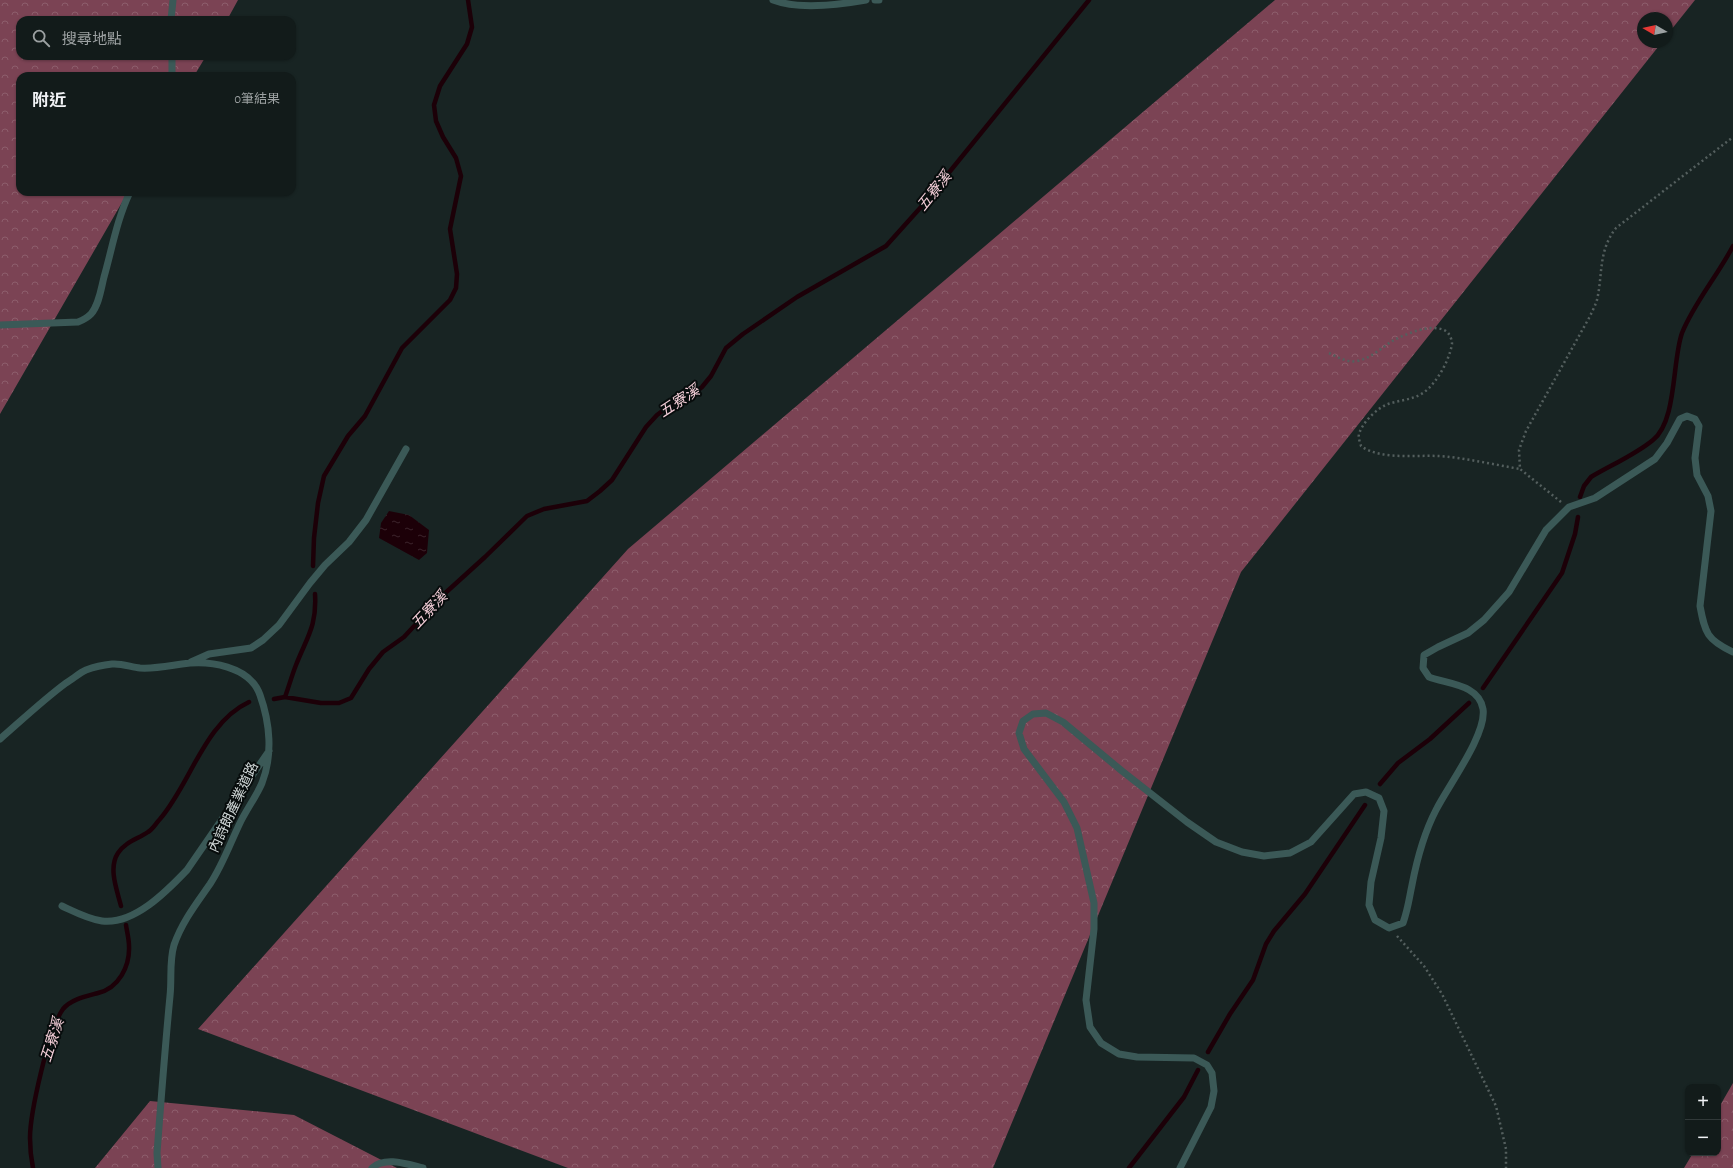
<!DOCTYPE html>
<html lang="zh-TW">
<head>
<meta charset="utf-8">
<style>
  body { margin:0; font-family:"Alegreya Sans","Noto Sans TC",sans-serif; background:#1b2423; color:#f1f3f6 }
  .controls { position:absolute; right:12px; bottom:12px; display:grid; overflow:hidden; border-radius:8px; box-shadow:0 1px 3px #0004 }
  .controls button { width:36px; height:36px; display:grid; place-items:center; padding:0; border:0; border-bottom:1px solid #313939; background:#121b1a; color:#f1f3f6; font:20px sans-serif }
  .compass { position:absolute; left:1637px; top:12px; width:36px; height:36px; border-radius:50%; background:#121b1a; box-shadow:0 1px 3px #0004; rotate:279deg }
  .list { margin:0; padding:0; list-style:none }
  h2 { display:flex; justify-content:space-between; align-items:center; height:52px; margin:0; padding:0 16px; font-size:17px }
  h2 small { font-size:13px; font-weight:400; color:#9ca1a2 }
  .icon { flex:none; width:22px; height:22px; fill:none; stroke:currentColor; stroke-width:2; stroke-linecap:round; stroke-linejoin:round }
  .map { position:relative; flex:none; width:1733px; height:1168px; overflow:hidden }
  .search { position:absolute; background:#121b1a; box-shadow:0 1px 3px #0004; left:16px; top:16px; width:280px; height:44px; display:flex; align-items:center; gap:10px; box-sizing:border-box; padding:0 14px; border-radius:12px; color:#9ca1a2; font-size:15px }
  .panel { position:absolute; background:#121b1a; box-shadow:0 1px 3px #0004; left:16px; top:72px; width:280px; height:124px; border-radius:12px }
  .map>svg:first-child { display:block }
</style>
</head>
<body>
<div class="map">
<svg width="1733" height="1168" viewBox="0 0 1733 1168">
  <defs>
    <pattern id="forest-crowns" width="20" height="18" patternUnits="userSpaceOnUse"><rect width="20" height="18" fill="#7b4354"/><path d="M2 6a3 3 0 1 1 6 0M12 15a3 3 0 1 1 6 0" fill="none" stroke="#8d5d6c"/></pattern>
    <pattern id="water-ripples" width="26" height="14" patternUnits="userSpaceOnUse"><rect width="26" height="14" fill="#1c0008"/><path d="M2 4q2-2 4 0t4 0M15 11q2-2 4 0t4 0" fill="none" stroke="#3c242b"/></pattern>
  </defs>
  <rect width="100%" height="100%" fill="#182423"/>
  <path fill="url(#forest-crowns)" d="M0,0H238L227,20H20V56H206L194,76H20V192H128L0,414Z
    M1275,0H1695L1667,35V18H1643V42H1662L1241,572L993,1168H568L198,1029L628,549Z
    M1733,1083V1168H1684L1693,1153H1718V1109Z
    M150,1101L294,1115L397,1168H95Z"/>
  <path fill="url(#water-ripples)" d="M389,511L409,515L429,530L427,553L419,560L379,538L381,523Z"/>
  <g fill="none" stroke-linecap="round" stroke-linejoin="round">
    <path stroke="#1c0008" stroke-width="4.5" d="M1580,497L1584,486L1591,477C1611,465 1635,455 1653,440C1677,421 1672,361 1682,333C1694,303 1718,275 1733,246
      M313,566L314,538L318,503L324,476L348,436L365,416L402,348L450,300L456,288L457,274L450,229L461,176L456,158L443,137L436,121L434,105L440,86L467,44L472,27L468,0
      M1483,688L1562,573L1575,534L1578,517
      M285,697C289,686 292,675 296,665C307,637 317,626 315,594
      M274,699L285,697L321,703H339L351,698L369,669L383,652L404,637L442,596L485,557L527,516L544,509L587,501L600,491L612,480L646,427L657,415L669,406L686,400L702,387L711,376L726,348L743,334L797,297L886,246L921,207L1089,0
      M1380,784L1398,763L1430,739L1469,703
      M121,906C117,890 108,868 118,853C125,842 138,839 148,832C153,829 156,823 160,819C191,783 204,723 249,702
      M1208,1052L1230,1014L1253,980L1266,944L1274,931L1305,894L1365,805
      M33,1168C31,1158 30,1148 30,1138C30,1113 49,1028 63,1009C71,999 87,996 98,993C119,988 130,966 129,946C129,939 127,932 126,925
      M1129,1168L1184,1097L1198,1070"/>
    <path stroke="#545f5e" stroke-width="2.5" stroke-dasharray="2 3" stroke-linecap="butt" d="M1329,353C1338,357 1347,363 1357,361C1372,358 1382,347 1394,340C1408,333 1432,323 1446,331C1450,334 1452,340 1452,344C1449,361 1437,383 1423,393C1412,400 1400,400 1388,404C1377,408 1362,423 1359,434C1358,438 1360,442 1361,446C1383,462 1423,453 1450,457C1474,460 1497,465 1520,469
      M1561,502L1520,469L1519,450L1526,431L1589,318C1592,312 1595,306 1597,300C1603,274 1598,251 1616,228L1733,137
      M1397,936L1424,966L1442,994L1496,1106L1506,1149V1168"/>
    <path stroke="#3b5957" stroke-width="7" d="M773,0C799,10 838,5 866,0
      M875,0H879
      M171,20L173,0
      M172,76V56
      M0,325L78,322C83,320 87,318 91,314C99,305 101,289 104,277C112,249 117,219 130,192
      M191,662L209,654L251,648L263,640L279,625L310,583L325,565L349,542L366,520L406,449
      M0,739C22,720 43,700 66,683C73,679 79,673 86,670C94,667 103,665 112,664C121,663 131,667 140,668C154,669 168,666 182,664C209,660 250,666 260,695C270,723 273,755 262,783C256,797 246,810 239,825C230,844 222,866 210,884C196,904 182,922 174,945C169,962 172,978 170,996C165,1048 161,1100 157,1153L158,1168
      M62,906C75,912 88,919 102,921C134,925 167,891 187,870L269,751
      M372,1168C385,1156 407,1164 423,1168
      M1180,1168L1211,1107L1214,1091L1212,1073L1207,1065L1194,1058L1137,1057L1119,1054L1101,1043L1090,1027L1086,1000L1094,929V903L1077,828L1064,802L1024,749L1019,733L1023,721L1033,714L1046,713L1063,722L1122,771L1187,822L1216,842L1242,852L1264,856L1290,853L1311,842L1354,794L1366,792L1379,798L1384,811L1381,838L1371,882L1369,905L1375,920L1389,928L1403,923C1408,909 1409,899 1412,885C1417,859 1424,833 1436,810C1448,786 1487,734 1483,709C1479,684 1447,684 1429,677L1423,668L1424,655L1438,647L1468,633L1484,620L1509,592L1546,530L1569,507L1595,498L1655,459L1667,443L1680,419L1687,416L1695,419L1699,426L1695,458L1697,475L1708,496L1711,511L1700,606C1705,633 1707,640 1733,652"/>
  </g>
  <g text-anchor="middle" stroke-width="4" stroke-linejoin="round" paint-order="stroke">
    <g font-size="14" fill="#d0d7d7" stroke="#070c0c">
      <text transform="translate(233 807) rotate(-65)" y="5">內詩朗產業道路</text>
    </g>
    <g font-size="15" font-style="italic" fill="#f5cfd9" stroke="#070c0c">
      <text transform="translate(934 191) rotate(-51)" y="5">五寮溪</text>
      <text transform="translate(679 401) rotate(-33)" y="5">五寮溪</text>
      <text transform="translate(429 610) rotate(-47)" y="5">五寮溪</text>
      <text transform="translate(52 1040) rotate(-72)" y="5">五寮溪</text>
    </g>
  </g>
</svg>
<div class="controls">
<button>+</button>
<button>−</button>
</div>
<svg class="compass" viewBox="-18 -18 36 36"><path d="M0-13l5 13h-10z" fill="#e53935"/><path d="M0 13l5-13h-10z" fill="#9ca1a2"/></svg>
<div class="search"><svg class="icon" aria-label="search" viewBox="0 0 24 24"><circle cx="10" cy="10" r="6"/><path d="M15 15l6 6"/></svg>搜尋地點</div>
<section class="panel">
<h2>附近<small>0筆結果</small></h2>
<ul class="list">
</ul>
</section>
</div>
</body>
</html>
